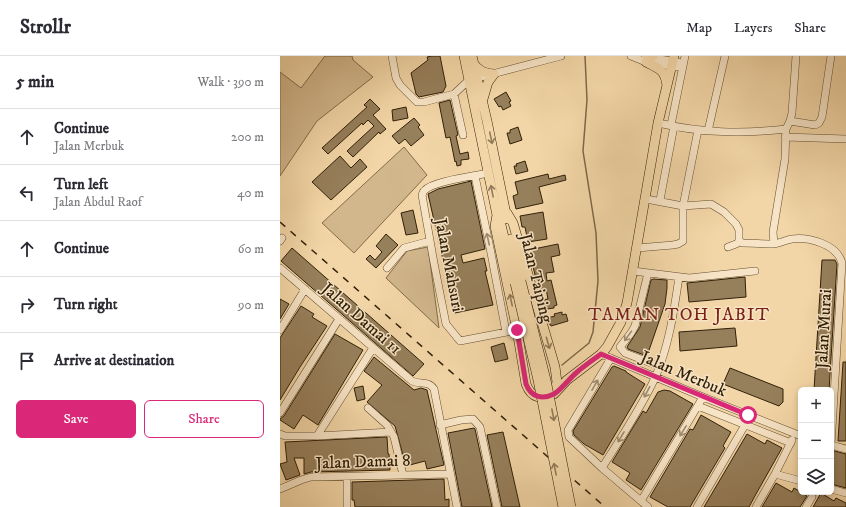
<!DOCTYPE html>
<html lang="en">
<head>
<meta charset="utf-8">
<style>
  body { margin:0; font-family:"IM FELL DW Pica",serif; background:#f2f2f3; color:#2b2b33 }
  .controls { position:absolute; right:12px; bottom:12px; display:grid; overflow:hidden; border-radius:6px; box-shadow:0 2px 6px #0003 }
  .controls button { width:36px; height:36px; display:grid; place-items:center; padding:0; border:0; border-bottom:1px solid #e1e1e2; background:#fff; color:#2b2b33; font:20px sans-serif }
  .stop { position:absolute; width:12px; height:12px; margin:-9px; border:3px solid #db2777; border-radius:50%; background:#fff }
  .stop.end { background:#db2777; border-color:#fff; box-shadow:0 1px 4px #0008 }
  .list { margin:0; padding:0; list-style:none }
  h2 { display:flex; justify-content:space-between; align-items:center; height:52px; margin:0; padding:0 16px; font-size:17px }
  h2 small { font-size:13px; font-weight:400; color:#7c7c81 }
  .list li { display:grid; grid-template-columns:26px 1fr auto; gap:12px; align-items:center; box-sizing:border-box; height:56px; padding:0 16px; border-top:1px solid #e1e1e2 }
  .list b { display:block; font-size:15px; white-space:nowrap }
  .list p { margin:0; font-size:13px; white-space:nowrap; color:#7c7c81 }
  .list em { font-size:13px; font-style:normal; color:#7c7c81 }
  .actions { display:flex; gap:8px; padding:12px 16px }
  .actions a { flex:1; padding:9px 0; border:1px solid #db2777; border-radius:6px; text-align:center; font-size:14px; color:#db2777 }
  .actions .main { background:#db2777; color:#fff }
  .icon { flex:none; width:22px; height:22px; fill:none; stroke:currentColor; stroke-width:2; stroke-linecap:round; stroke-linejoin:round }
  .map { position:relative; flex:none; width:566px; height:451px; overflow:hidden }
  header { display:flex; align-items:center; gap:24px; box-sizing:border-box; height:56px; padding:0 20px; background:#fff; border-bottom:1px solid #e1e1e2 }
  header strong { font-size:19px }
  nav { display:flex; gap:22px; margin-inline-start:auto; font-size:14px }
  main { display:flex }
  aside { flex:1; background:#fff }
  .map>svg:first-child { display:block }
</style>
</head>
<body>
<header>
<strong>Strollr</strong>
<nav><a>Map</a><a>Layers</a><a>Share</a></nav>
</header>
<main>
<aside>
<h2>5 min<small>Walk · 390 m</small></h2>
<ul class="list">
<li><svg class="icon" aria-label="ahead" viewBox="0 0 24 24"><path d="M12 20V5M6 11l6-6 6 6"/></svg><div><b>Continue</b><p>Jalan Merbuk</p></div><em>200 m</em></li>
<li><svg class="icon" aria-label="left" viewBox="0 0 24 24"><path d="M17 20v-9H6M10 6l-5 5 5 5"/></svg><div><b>Turn left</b><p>Jalan Abdul Raof</p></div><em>40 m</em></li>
<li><svg class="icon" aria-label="ahead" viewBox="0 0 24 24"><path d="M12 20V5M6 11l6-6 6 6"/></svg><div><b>Continue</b></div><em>60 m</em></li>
<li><svg class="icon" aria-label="right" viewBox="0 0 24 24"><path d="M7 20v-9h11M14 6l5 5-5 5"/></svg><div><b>Turn right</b></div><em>90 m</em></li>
<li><svg class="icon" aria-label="arrive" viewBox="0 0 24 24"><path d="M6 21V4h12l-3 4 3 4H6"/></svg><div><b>Arrive at destination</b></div></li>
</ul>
<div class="actions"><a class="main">Save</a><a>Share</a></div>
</aside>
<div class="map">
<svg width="566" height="451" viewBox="0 0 566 451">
  <rect width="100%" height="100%" fill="#f3d6a7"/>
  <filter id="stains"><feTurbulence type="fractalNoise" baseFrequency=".005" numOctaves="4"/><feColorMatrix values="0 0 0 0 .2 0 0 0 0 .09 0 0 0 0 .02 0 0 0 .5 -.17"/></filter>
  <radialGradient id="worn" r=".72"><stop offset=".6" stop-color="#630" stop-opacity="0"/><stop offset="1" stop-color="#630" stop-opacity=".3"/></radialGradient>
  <path fill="#d2b78c" stroke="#826c4a" d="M45,0H72L73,4L93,21L37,65L0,120V16L21,32Z
    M124,91L147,119L74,197L42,167Z
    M148,191L159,272L106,222L127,195Z"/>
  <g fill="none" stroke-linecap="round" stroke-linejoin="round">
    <path stroke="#7e6847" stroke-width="1.5" d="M282,309L309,287L313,276L318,225L316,177L303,95L307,44L305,0"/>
  </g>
  <path fill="#967f5b" stroke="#312008" d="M152,0H160L166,30L163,36L139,41L136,38L131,17L148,4L147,1Z
    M226,36L231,45L229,46L231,50L223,54L221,50L219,51L214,43Z
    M90,43L100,53L93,59L106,73L100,78L99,76L73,101L67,95L94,70L88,64L83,69L82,67L48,98L42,92L87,51L84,49Z
    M170,44L178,79L176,80L180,98L188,96L189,103L181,104V109L177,110L176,105L175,106L170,81L166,82L159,47Z
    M126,51L128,62L113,65L112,54Z
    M134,62L140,69L138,71L144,79L131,90L125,83L119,88L112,80Z
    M238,71L242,84L230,88L227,77H230V74Z
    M60,100L71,112L80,103L87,111L51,144L32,126Z
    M245,105L248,115L236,118L234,110H237L236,108Z
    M268,118L269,123L285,119L286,124L259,131L263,147L236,153L233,140L238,138L235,126Z
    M191,125L205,193L181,199L183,207L204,202L207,215H205L213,249L175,257L164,204H163L148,138L158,133Z
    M133,154L138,177L126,179L121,157Z
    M263,156L267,183L248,186L245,171H242L240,160Z
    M106,178L118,189L96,212L86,203L90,199L95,204L102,196L96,190Z
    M278,188L280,199L271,201L274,216L266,217L267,225L271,224L277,249L274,250V252L267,253L266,251L264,252L262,244L268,243L266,233L260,234L258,223H256L249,194Z
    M12,192L144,308L133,320L1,205Z
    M542,204H555L557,208L549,334H534Z
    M465,221L466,241L409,246L407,227Z
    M373,223L387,224V232L385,248L367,300L348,293L347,291L360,271L371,224Z
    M0,243L9,248L0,263Z
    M21,250L34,258L32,261L47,270L20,311L0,344V282Z
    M282,256V259L286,258L288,265L271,270L270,268H269L267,262L275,260L274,258Z
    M455,272L457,290L400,295L399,276Z
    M55,278L83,294L38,369L23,359L14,373L0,364V363L4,360Z
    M224,287L228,303L215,306L211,291Z
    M94,301L134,334L141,332L147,334L164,409L147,413L145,405L126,410L115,370L87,346L102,329L84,315Z
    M563,306H566V385H558Z
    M334,310L346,315V316L365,328L323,399L304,388L294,379L293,375L332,311Z
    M450,312L503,333V346L499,350L443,328Z
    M83,330L85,343L77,345L74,332Z
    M384,334L390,335L413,348L361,434L346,424L350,417L332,406L363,355L366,357L378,336Z
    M421,359L451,376L443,390L445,392L410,451H388L370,441L410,373L413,374Z
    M194,372L195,373L212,451H182L168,377Z
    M223,376L240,451H222L207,379Z
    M467,378L485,388L487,384L502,392L476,438L469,451H424Z
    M107,381L108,398H109L110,414L31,416L24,418V402H14L20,419L6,424L0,408L7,406L5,386Z
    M551,394L566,398V432L551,428Z
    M164,423L165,444L169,443V451H75L74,444H72V426Z
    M496,427L512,436L514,432L527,440L520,451H482Z
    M541,437L554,445L556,442L566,447V451H533Z"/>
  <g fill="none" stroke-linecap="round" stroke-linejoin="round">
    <g stroke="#624e30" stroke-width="8">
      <path id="minor" d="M112,0L116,22L120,29L137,46H144L174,38
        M351,0L366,6L397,11
        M367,1L398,6
        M510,65L535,69L539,67L542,61L551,0
        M378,67C422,77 461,78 506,73
        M391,69L405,0
        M428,75L445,0
        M183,79L174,38L189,24L281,0
        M505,81L566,83
        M208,117C195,120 153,125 145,134C143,135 143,137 142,139L154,207L166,268L180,285L237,274
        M195,120L211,197L226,276
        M366,143L403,150L431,148L444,156L456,168L459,174V184L462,187C473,187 483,188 494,188C500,187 506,184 512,183C529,181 557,188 562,207L551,389
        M380,144L394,70
        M0,185L2,182
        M494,188L493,176L505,103L506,73L510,65L512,57L516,0
        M448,191L456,188L460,185
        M357,192L393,189L398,188L403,185V150L418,74
        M0,212L132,325C140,329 148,324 154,333L177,451
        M107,212L124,192L150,185
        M353,215L409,222L475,215
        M368,217L355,270L351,277L340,291L345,297L379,310
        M0,274L25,233
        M321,298L423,341L521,380
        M331,302L288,374L289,381L322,412L368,451
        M418,350L511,387
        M88,352L107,369L114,381L123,419
        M0,357L59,263
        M160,369L181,364L193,363L200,371L217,451
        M0,378L5,380H37L111,376
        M37,380L93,292
        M551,389L566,393
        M322,412C340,383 360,354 375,322C389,290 394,255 399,221
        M495,418L521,425
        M67,421V451
        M0,433L21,424L31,421L170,418
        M551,433L566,437
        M361,445L423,341
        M417,451L465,369
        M476,451L495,418L512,384
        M526,451L532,441"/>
    </g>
    <g stroke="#312008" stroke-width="10">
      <path id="major" d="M184,0L217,159L221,169L235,227
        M192,0L207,65L227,163
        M366,0H373
        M366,6C379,13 385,13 387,30
        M193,7C199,15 204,17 214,18L208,26L203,43
        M217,159L215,170L237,274L246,328C252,344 261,342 274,338L277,326L275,311L233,167L227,157
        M231,183L241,225
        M275,337L287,324L321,298L327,291L341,266L347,247L378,67L394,0"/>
    </g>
    <use href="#minor" stroke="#f7e4c6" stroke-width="7"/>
    <use href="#major" stroke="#f3d6a7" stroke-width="9"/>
    <path stroke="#312008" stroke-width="1.5" stroke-dasharray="7 7" stroke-linecap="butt" d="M0,166L325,451"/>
    <g stroke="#312008" stroke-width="10" stroke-linecap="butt">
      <path id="major-bridge" d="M241,225L266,324L291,451
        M235,227L258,324L283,451"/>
    </g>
    <use href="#major-bridge" stroke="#f3d6a7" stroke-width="9"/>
  </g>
  <defs><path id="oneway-shaft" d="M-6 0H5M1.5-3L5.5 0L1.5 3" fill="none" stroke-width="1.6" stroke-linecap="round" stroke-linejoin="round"/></defs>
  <g stroke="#927b58">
    <use href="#oneway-shaft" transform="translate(211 82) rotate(78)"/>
    <use href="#oneway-shaft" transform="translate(212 135) rotate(-101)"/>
    <use href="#oneway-shaft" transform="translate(231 244) rotate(-102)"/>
    <use href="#oneway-shaft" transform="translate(268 287) rotate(74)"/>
    <use href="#oneway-shaft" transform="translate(273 359) rotate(79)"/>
    <use href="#oneway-shaft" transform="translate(275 413) rotate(-101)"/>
  </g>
  <g stroke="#9e8c70">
    <use href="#oneway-shaft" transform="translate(208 183) rotate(-102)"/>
    <use href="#oneway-shaft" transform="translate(348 280) rotate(126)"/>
    <use href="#oneway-shaft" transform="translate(315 329) rotate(-60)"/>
    <use href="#oneway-shaft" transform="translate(367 336) rotate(118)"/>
    <use href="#oneway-shaft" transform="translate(403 375) rotate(122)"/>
    <use href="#oneway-shaft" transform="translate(341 381) rotate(121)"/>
  </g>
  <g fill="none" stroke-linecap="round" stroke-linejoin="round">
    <path stroke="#db2777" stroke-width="5" d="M237,274L246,328C251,341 262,344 274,338C280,335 290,322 296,317C304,310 313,304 321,298L468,359"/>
  </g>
  <g text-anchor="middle" stroke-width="3" stroke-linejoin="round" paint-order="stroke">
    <g font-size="17" fill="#312008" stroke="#f7e4c6">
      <text transform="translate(170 209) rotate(79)" y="6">Jalan Mahsuri</text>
      <text transform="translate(257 222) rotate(76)" y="6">Jalan Taiping</text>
      <text transform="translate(82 262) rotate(41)" y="6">Jalan Damai 11</text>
      <text transform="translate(543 273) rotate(-87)" y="6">Jalan Murai</text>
      <text transform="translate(404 317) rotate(23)" y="6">Jalan Merbuk</text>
      <text transform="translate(83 405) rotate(-2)" y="6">Jalan Damai 8</text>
    </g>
    <g font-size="18" letter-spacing="1" fill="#7a1f14" stroke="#f7e4c6">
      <text x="399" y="264">TAMAN TOH JABIT</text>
    </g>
  </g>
  <rect width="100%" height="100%" filter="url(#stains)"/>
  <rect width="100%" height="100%" fill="url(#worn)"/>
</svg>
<div class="controls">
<button>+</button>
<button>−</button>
<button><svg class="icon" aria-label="layers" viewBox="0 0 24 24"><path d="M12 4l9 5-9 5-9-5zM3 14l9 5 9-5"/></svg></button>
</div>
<div class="stop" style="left:468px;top:359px"></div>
<div class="stop end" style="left:237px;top:274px"></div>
</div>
</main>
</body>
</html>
